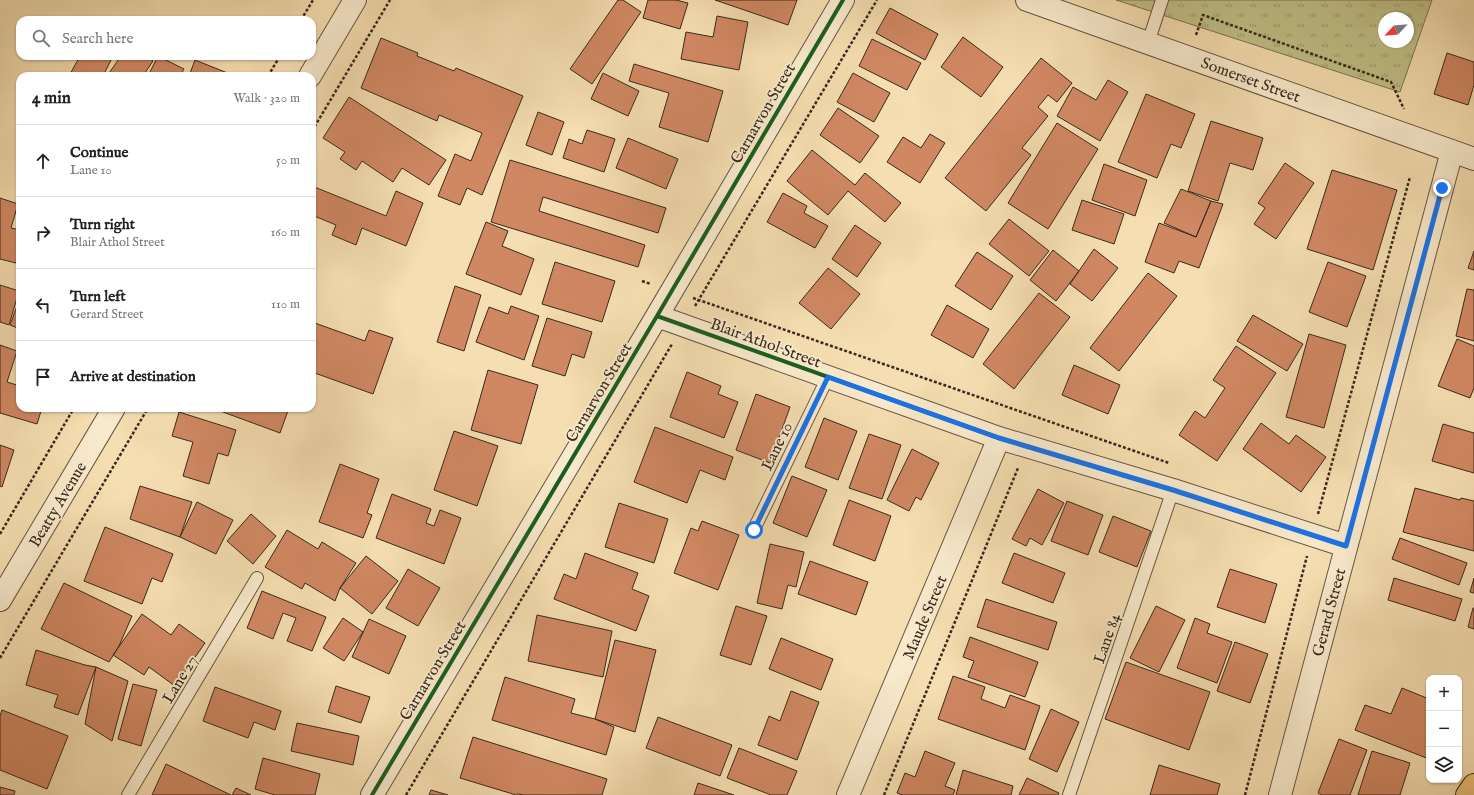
<!DOCTYPE html>
<html lang="en">
<head>
<meta charset="utf-8">
<style>
  body { margin:0; font-family:"IM FELL English",serif; background:#f2f2f2; color:#222 }
  .controls { position:absolute; right:12px; bottom:12px; display:grid; overflow:hidden; border-radius:8px; box-shadow:0 1px 3px #0004 }
  .controls button { width:36px; height:36px; display:grid; place-items:center; padding:0; border:0; border-bottom:1px solid #e0e0e0; background:#fff; color:#222; font:20px sans-serif }
  .compass { position:absolute; left:1378px; top:12px; width:36px; height:36px; border-radius:50%; background:#fff; box-shadow:0 1px 3px #0004; rotate:244deg }
  .stop { position:absolute; width:12px; height:12px; margin:-9px; border:3px solid #1a73e8; border-radius:50%; background:#fff }
  .stop.end { background:#1a73e8; border-color:#fff; box-shadow:0 1px 4px #0008 }
  .list { margin:0; padding:0; list-style:none }
  h2 { display:flex; justify-content:space-between; align-items:center; height:52px; margin:0; padding:0 16px; font-size:17px }
  h2 small { font-size:13px; font-weight:400; color:#767676 }
  .list li { display:grid; grid-template-columns:26px 1fr auto; gap:12px; align-items:center; box-sizing:border-box; height:72px; padding:0 16px; border-top:1px solid #e0e0e0 }
  .list b { display:block; font-size:15px; white-space:nowrap }
  .list p { margin:0; font-size:13px; white-space:nowrap; color:#767676 }
  .list em { font-size:13px; font-style:normal; color:#767676 }
  .icon { flex:none; width:22px; height:22px; fill:none; stroke:currentColor; stroke-width:2; stroke-linecap:round; stroke-linejoin:round }
  .map { position:relative; flex:none; width:1474px; height:795px; overflow:hidden }
  .search { position:absolute; background:#fff; box-shadow:0 1px 3px #0004; left:16px; top:16px; width:300px; height:44px; display:flex; align-items:center; gap:10px; box-sizing:border-box; padding:0 14px; border-radius:12px; color:#767676; font-size:15px }
  .panel { position:absolute; background:#fff; box-shadow:0 1px 3px #0004; left:16px; top:72px; width:300px; height:340px; border-radius:12px }
  .map>svg:first-child { display:block }
</style>
</head>
<body>
<div class="map">
<svg width="1474" height="795" viewBox="0 0 1474 795">
  <defs>
    <pattern id="park-tufts" width="24" height="20" patternUnits="userSpaceOnUse"><rect width="24" height="20" fill="#c0c088"/><path d="M3 7l-1-3M5 7V3M7 7l1-3M15 17l-1-3M17 17v-4M19 17l1-3" fill="none" stroke="#9d9c6f"/></pattern>
  </defs>
  <rect width="100%" height="100%" fill="#f5deb1"/>
  <filter id="stains"><feTurbulence type="fractalNoise" baseFrequency=".005" numOctaves="4"/><feColorMatrix values="0 0 0 0 .2 0 0 0 0 .09 0 0 0 0 .02 0 0 0 .5 -.17"/></filter>
  <radialGradient id="worn" r=".72"><stop offset=".6" stop-color="#630" stop-opacity="0"/><stop offset="1" stop-color="#630" stop-opacity=".3"/></radialGradient>
  <path fill="url(#park-tufts)" stroke="#7d7453" fill-rule="evenodd" d="M1116,0H1432L1400,92ZM1384,18H1408V42H1384Z"/>
  <path fill="#d08863" stroke="#3a291e" d="M618,0H623L641,12L592,84L570,69Z
    M648,0H676L688,3L680,29L643,18Z
    M715,0H797L788,25Z
    M890,8L938,34L925,60L876,33Z
    M717,16L748,22L739,70L681,59L686,32L713,37Z
    M963,37L1003,67L981,97L941,67Z
    M381,38L418,53L417,56L454,71L456,68L523,96L482,195L467,188L460,205L438,196L455,154L471,161L482,133L439,115L437,121L361,88Z
    M872,39L921,63L907,90L859,66Z
    M1447,53L1474,62V85L1468,105L1434,94Z
    M80,56H113L103,76H69Z
    M121,56H146L153,61L143,76H107Z
    M158,56L184,69L180,76H148Z
    M1041,58L1072,83L1057,102L1048,95L1038,107L1048,116L1022,148L1031,155L986,211L945,178Z
    M195,60L235,76H189Z
    M634,64L723,91L708,142L659,127L669,93L629,81Z
    M603,73L639,91L628,116L591,99Z
    M853,73L890,93L874,122L837,102Z
    M1108,80L1128,92L1100,141L1057,116L1073,87L1096,100Z
    M1146,94L1195,114L1181,148L1171,144L1157,178L1118,162Z
    M349,97L446,160L429,185L402,168L393,182L362,161L356,170L340,159L345,152L323,138Z
    M838,108L879,136L860,163L820,135Z
    M538,112L564,122L552,155L526,145Z
    M1211,121L1263,138L1253,170L1230,163L1218,201L1188,191Z
    M1057,123L1098,149L1048,229L1008,203Z
    M587,130L615,139L604,172L563,158L569,139L582,144Z
    M930,134L945,143L920,183L887,162L903,137L921,148Z
    M628,138L678,159L666,189L616,168Z
    M812,150L855,185L865,173L901,203L885,222L848,191L828,215L787,181Z
    M510,160L666,208L658,233L543,197L539,211L645,245L638,267L491,222Z
    M1285,163L1314,183L1276,239L1254,224L1265,208L1258,203Z
    M1104,164L1147,180L1135,216L1092,200Z
    M1332,170L1397,190L1373,270L1307,249Z
    M312,186L386,216L396,191L423,203L406,246L362,228L356,245L332,235L336,225L312,215Z
    M1181,189L1211,201L1196,237L1164,223Z
    M783,193L807,206L804,213L828,226L815,248L767,222Z
    M0,198L18,204L11,228L20,230V252L16,263L0,259Z
    M1082,200L1124,214L1114,244L1072,230Z
    M1211,201L1223,204L1199,268L1179,261L1174,273L1145,262L1159,223L1196,237Z
    M1009,219L1049,251L1029,276L989,244Z
    M486,222L508,231L502,246L534,259L521,295L466,274Z
    M855,225L881,243L857,277L832,259Z
    M1094,249L1118,268L1092,301L1070,284Z
    M1053,250L1079,271L1056,301L1030,280Z
    M1474,251V270L1468,268Z
    M977,252L1013,276L991,310L955,286Z
    M555,262L615,281L602,322L542,304Z
    M1328,262L1366,276L1347,327L1309,312Z
    M828,268L860,294L831,329L799,303Z
    M1148,273L1177,296L1119,371L1090,348Z
    M0,285L19,291L9,325L0,322Z
    M455,286L481,295L464,351L437,342Z
    M1467,289L1474,290V341L1456,336Z
    M1039,293L1070,317L1014,389L983,364Z
    M20,298V329L10,325Z
    M947,305L989,329L973,358L931,335Z
    M511,306L539,316L524,360L476,342L489,307L508,314Z
    M1253,315L1303,344L1287,371L1237,341Z
    M547,318L592,332L584,358L572,354L565,376L532,366Z
    M312,322L365,341L369,330L393,338L373,394L312,372Z
    M1309,334L1346,345L1324,428L1286,417Z
    M1457,339L1474,346V388L1470,398L1438,386Z
    M0,345L17,351L7,382L20,386V408H42L37,424L0,413Z
    M1236,346L1276,373L1217,461L1179,435L1195,411L1205,418L1225,388L1213,380Z
    M1074,365L1120,385L1108,414L1062,395Z
    M488,370L538,385L521,444L471,430Z
    M687,372L721,386L718,394L738,402L724,438L670,417Z
    M756,394L790,407L770,463L736,450Z
    M212,408H289L280,433Z
    M179,412L236,430L228,456L218,453L209,484L183,476L193,442L172,436Z
    M824,418L857,431L838,480L805,467Z
    M1261,423L1289,444L1296,435L1326,457L1301,492L1243,449Z
    M1443,424L1474,433V473L1432,461Z
    M655,427L733,457L725,480L700,470L687,503L634,482Z
    M454,431L498,446L477,506L434,490Z
    M869,434L901,445L882,499L849,488Z
    M0,445L14,450L2,487L0,486Z
    M912,449L939,463L921,500L916,497L909,511L887,500Z
    M340,464L379,479L367,513L372,515L363,538L319,522Z
    M792,476L827,490L807,537L773,523Z
    M140,486L192,502L180,537L130,519Z
    M1415,488L1460,500L1461,498L1474,501V551L1403,532Z
    M1038,489L1064,503L1042,545L1030,538L1026,546L1012,539Z
    M392,494L431,509L426,523L434,526L440,510L461,518L444,564L376,538Z
    M849,500L891,516L875,561L833,545Z
    M1067,501L1103,515L1088,555L1051,541Z
    M197,502L233,520L216,554L180,537Z
    M619,503L668,519L654,563L605,547Z
    M251,514L276,536L253,564L227,541Z
    M1113,516L1151,531L1137,567L1099,552Z
    M702,521L739,535L718,590L674,573L691,528L698,531Z
    M105,527L173,554L162,582L152,578L142,604L84,581Z
    M287,530L318,549L322,542L356,563L340,588L335,601L305,583L302,589L265,567Z
    M1400,538L1467,563L1459,585L1392,559Z
    M770,544L804,552L796,587L788,585L782,609L757,603Z
    M585,553L638,573L632,589L649,596L636,631L554,599L564,574L576,579Z
    M1014,553L1065,573L1053,603L1002,583Z
    M366,556L398,581L372,614L340,588Z
    M810,561L868,582L856,615L798,594Z
    M408,569L440,588L418,626L386,608Z
    M1230,569L1277,584L1265,623L1217,607Z
    M1394,578L1462,599L1455,621L1388,600Z
    M1474,578V593L1470,592Z
    M64,583L132,616L119,646L109,662L41,629Z
    M262,591L326,617L312,651L287,641L296,618L283,613L273,639L247,628Z
    M986,599L1057,622L1048,650L977,627Z
    M736,606L767,616L751,665L720,655Z
    M1156,606L1185,620L1159,672L1130,658Z
    M1473,608H1474V629L1468,627Z
    M142,614L171,635L179,624L205,643L175,686L149,667L144,675L113,655Z
    M537,615L612,631L603,677L528,661Z
    M343,618L363,632L344,661L323,648Z
    M1195,618L1210,624L1207,633L1232,642L1217,683L1177,668Z
    M369,619L406,636L389,674L352,657Z
    M970,637L1038,662L1025,697L968,677L974,661L963,657Z
    M781,638L833,659L821,690L769,669Z
    M615,640L656,650L635,732L595,719Z
    M1235,642L1268,654L1250,703L1217,691Z
    M36,650L85,665L96,667L78,715L54,707L58,695L26,685Z
    M1126,662L1210,692L1189,750L1105,719Z
    M96,667L128,681L112,741L85,724Z
    M953,676L985,687L981,699L1005,708L1010,695L1040,706L1025,750L938,719Z
    M505,677L575,699L571,713L595,719L614,727L606,755L492,720Z
    M133,684L157,690L141,746L118,739Z
    M336,686L370,697L361,723L328,712Z
    M215,687L281,711L275,730L254,722L248,738L203,721Z
    M1402,688L1429,699V759L1355,730L1365,705L1391,714Z
    M791,691L819,702L797,760L758,745L769,716L780,721Z
    M1051,709L1079,722L1057,772L1029,759Z
    M2,710L68,736L47,789L0,770V716Z
    M658,717L732,745L720,776L646,748Z
    M297,723L359,736L353,765L291,751Z
    M473,737L607,779L602,795H523L518,794L516,795L460,778Z
    M1339,739L1367,750L1350,795H1322L1318,793Z
    M739,748L797,771L787,795H771L727,778Z
    M925,751L955,763L945,786L955,790L953,795H903L897,793L905,773L915,777Z
    M1372,751L1410,763L1400,795H1358Z
    M263,758L320,774L315,795H275L255,789Z
    M166,764L231,795H152Z
    M1159,765L1220,784L1217,795H1150Z
    M963,770L1013,786L1011,795H956Z
    M1027,778L1059,793L1058,795H1019Z
    M698,783L734,795H694Z
    M0,787L15,791L14,795H0Z
    M236,788L251,795H232Z
    M431,790L448,795H429Z"/>
  <g fill="none" stroke-linecap="round" stroke-linejoin="round">
    <g stroke="#695643" stroke-width="14">
      <path id="service" d="M1148,43L1162,0
        M754,529L828,377
        M128,795L257,578
        M1069,795L1173,490"/>
    </g>
    <g stroke="#695643" stroke-width="24">
      <path id="minor" d="M1027,0L1474,159
        M310,76L355,0
        M657,316L999,438L1173,490L1346,546
        M0,600L114,408
        M372,795L657,316L843,0
        M848,795L999,438
        M1280,795L1452,151"/>
    </g>
    <g stroke="#3a291e" stroke-width="24">
      <path id="trunk" d="M1467,795L1474,785"/>
    </g>
    <path stroke="#3a291e" stroke-width="2.5" stroke-dasharray="3 2" stroke-linecap="butt" d="M301,20L313,0
      M1196,35L1203,15L1391,82L1404,109
      M268,76L280,56
      M312,131L390,0
      M642,281L651,284
      M693,298L1169,463
      M695,306L877,0
      M1318,514L1410,177
      M0,534L74,408
      M0,658L148,408
      M406,795L672,344
      M884,795L1018,468
      M1245,795L1307,556"/>
    <use href="#service" stroke="#f8eacc" stroke-width="12"/>
    <use href="#minor" stroke="#f8eacc" stroke-width="22"/>
    <use href="#trunk" stroke="#eabf78" stroke-width="22"/>
    <g stroke="#f8eacc" stroke-width="6">
      <path id="cycleway" d="M657,316L999,438L1173,490L1346,546
        M372,795L657,316L843,0"/>
    </g>
    <use href="#cycleway" stroke="#1b5e20" stroke-width="4"/>
  </g>
  <g fill="none" stroke-linecap="round" stroke-linejoin="round">
    <path stroke="#1a73e8" stroke-width="5" d="M754,530L828,377L999,438L1173,490L1346,546L1442,188"/>
  </g>
  <g text-anchor="middle" stroke-width="3.5" stroke-linejoin="round" paint-order="stroke">
    <g font-size="16" fill="#3a291e" stroke="#f8eacc">
      <text transform="translate(1251 79) rotate(20)" y="6">Somerset Street</text>
      <text transform="translate(762 113) rotate(-60)" y="6">Carnarvon Street</text>
      <text transform="translate(766 342) rotate(20)" y="6">Blair Athol Street</text>
      <text transform="translate(598 392) rotate(-59)" y="6">Carnarvon Street</text>
      <text transform="translate(776 446) rotate(-64)" y="6">Lane 10</text>
      <text transform="translate(57 504) rotate(-59)" y="6">Beatty Avenue</text>
      <text transform="translate(1328 612) rotate(-75)" y="6">Gerard Street</text>
      <text transform="translate(924 617) rotate(-67)" y="6">Maude Street</text>
      <text transform="translate(1106 638) rotate(-71)" y="6">Lane 84</text>
      <text transform="translate(432 670) rotate(-59)" y="6">Carnarvon Street</text>
      <text transform="translate(179 679) rotate(-59)" y="6">Lane 27</text>
    </g>
  </g>
  <rect width="100%" height="100%" filter="url(#stains)"/>
  <rect width="100%" height="100%" fill="url(#worn)"/>
</svg>
<div class="controls">
<button>+</button>
<button>−</button>
<button><svg class="icon" aria-label="layers" viewBox="0 0 24 24"><path d="M12 4l9 5-9 5-9-5zM3 14l9 5 9-5"/></svg></button>
</div>
<svg class="compass" viewBox="-18 -18 36 36"><path d="M0-13l5 13h-10z" fill="#e53935"/><path d="M0 13l5-13h-10z" fill="#767676"/></svg>
<div class="stop" style="left:754px;top:530px"></div>
<div class="stop end" style="left:1442px;top:188px"></div>
<div class="search"><svg class="icon" aria-label="search" viewBox="0 0 24 24"><circle cx="10" cy="10" r="6"/><path d="M15 15l6 6"/></svg>Search here</div>
<section class="panel">
<h2>4 min<small>Walk · 320 m</small></h2>
<ul class="list">
<li><svg class="icon" aria-label="ahead" viewBox="0 0 24 24"><path d="M12 20V5M6 11l6-6 6 6"/></svg><div><b>Continue</b><p>Lane 10</p></div><em>50 m</em></li>
<li><svg class="icon" aria-label="right" viewBox="0 0 24 24"><path d="M7 20v-9h11M14 6l5 5-5 5"/></svg><div><b>Turn right</b><p>Blair Athol Street</p></div><em>160 m</em></li>
<li><svg class="icon" aria-label="left" viewBox="0 0 24 24"><path d="M17 20v-9H6M10 6l-5 5 5 5"/></svg><div><b>Turn left</b><p>Gerard Street</p></div><em>110 m</em></li>
<li><svg class="icon" aria-label="arrive" viewBox="0 0 24 24"><path d="M6 21V4h12l-3 4 3 4H6"/></svg><div><b>Arrive at destination</b></div></li>
</ul>
</section>
</div>
</body>
</html>
